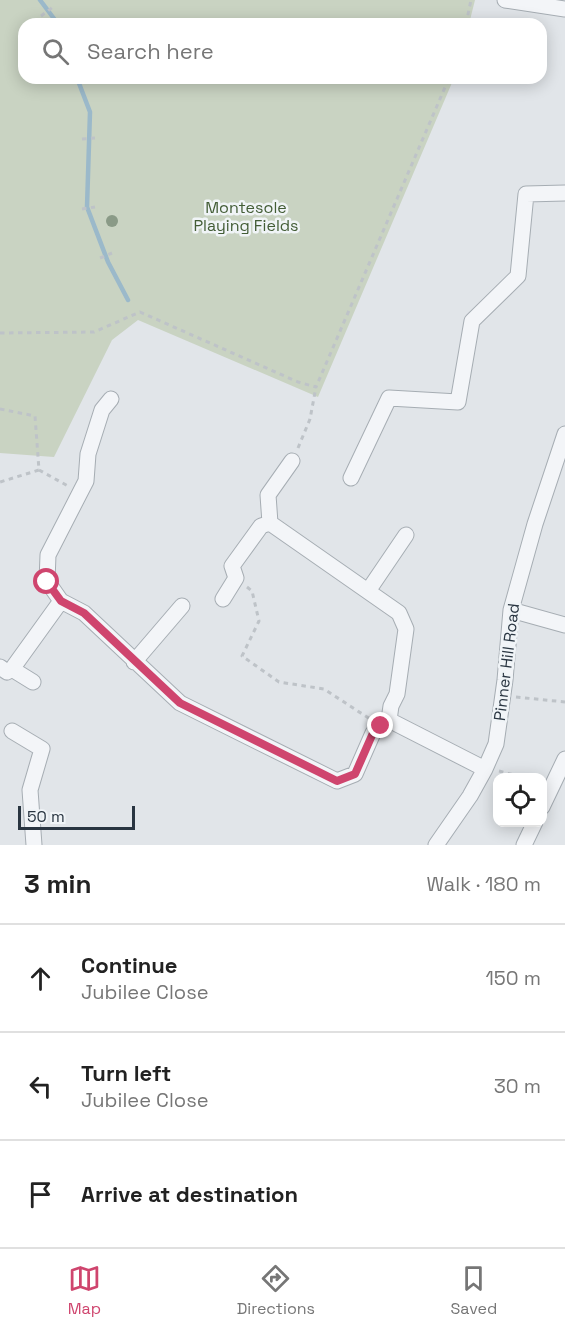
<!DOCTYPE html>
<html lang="en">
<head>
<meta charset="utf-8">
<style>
  body { margin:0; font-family:"Space Grotesk",sans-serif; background:#f2f2f2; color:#222 }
  .controls { position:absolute; right:18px; bottom:18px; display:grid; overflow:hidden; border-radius:12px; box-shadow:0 3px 15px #0003 }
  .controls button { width:54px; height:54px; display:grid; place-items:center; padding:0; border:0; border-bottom:2px solid #e0e0e0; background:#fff; color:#222; font:30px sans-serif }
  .scale { position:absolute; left:18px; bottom:15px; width:117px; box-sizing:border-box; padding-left:6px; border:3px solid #293541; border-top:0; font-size:16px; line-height:21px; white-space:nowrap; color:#293541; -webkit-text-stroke:4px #f0f4f7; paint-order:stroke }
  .stop { position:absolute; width:18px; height:18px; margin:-14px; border:4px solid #cf456e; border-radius:50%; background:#fff }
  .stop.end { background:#cf456e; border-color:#fff; box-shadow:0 2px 6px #0008 }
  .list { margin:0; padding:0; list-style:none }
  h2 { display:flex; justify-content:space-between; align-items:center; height:78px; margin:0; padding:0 24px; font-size:26px }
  h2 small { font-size:20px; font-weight:400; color:#767676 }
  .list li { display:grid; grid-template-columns:39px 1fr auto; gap:18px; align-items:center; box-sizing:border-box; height:108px; padding:0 24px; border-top:2px solid #e0e0e0 }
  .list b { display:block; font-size:22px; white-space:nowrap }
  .list p { margin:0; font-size:20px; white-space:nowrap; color:#767676 }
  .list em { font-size:20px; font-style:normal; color:#767676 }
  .icon { flex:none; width:33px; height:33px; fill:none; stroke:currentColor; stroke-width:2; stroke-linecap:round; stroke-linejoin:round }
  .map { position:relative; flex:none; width:565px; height:845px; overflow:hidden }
  .search { position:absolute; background:#fff; box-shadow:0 3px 15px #0003; left:18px; right:18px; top:18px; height:66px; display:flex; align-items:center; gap:15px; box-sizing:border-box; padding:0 21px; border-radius:18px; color:#767676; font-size:22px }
  .sheet { height:402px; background:#fff }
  nav { display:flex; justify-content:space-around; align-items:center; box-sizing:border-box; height:84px; border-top:2px solid #e0e0e0; background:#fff; font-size:16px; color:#767676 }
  nav a { display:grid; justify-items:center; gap:3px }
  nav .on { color:#cf456e }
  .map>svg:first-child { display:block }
</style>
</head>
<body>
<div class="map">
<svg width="565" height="845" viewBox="0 0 565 845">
  <rect width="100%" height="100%" fill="#e1e5e9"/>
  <path fill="#c9d3c2" d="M0,0H475L469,24H24V78H454L318,397L138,320L112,340L54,457L0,453Z"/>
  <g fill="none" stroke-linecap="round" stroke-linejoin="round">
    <path stroke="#9bb9ca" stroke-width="4.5" d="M40,0L58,24
      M77,78L90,112L87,207L108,262L128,300"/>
    <g stroke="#a6adb3" stroke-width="17">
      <path id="minor" d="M505,0L565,9
        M351,478L389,398L458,402L472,321L518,276L526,194L565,193
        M270,523L399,613L406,629L397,694L391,706L389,720
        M270,523L268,495L292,461
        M368,591L406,535
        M223,599L236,578L232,566L261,526L270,523
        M61,601L47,581L48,555L86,481L88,454L102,410L111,399
        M511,610L565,625
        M134,662L182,606
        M0,667L7,672L12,669L33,682
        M12,669L61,601L84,613L180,703L337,781L355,774L373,733L389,720L485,769
        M12,731L42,749L30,790L34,845
        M542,807L565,759
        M436,845L470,796L485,769L496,744L505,680L511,610L535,524L565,434
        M524,845L535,822"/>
    </g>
    <path stroke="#bec3c8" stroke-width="3" stroke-dasharray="4.5 4.5" stroke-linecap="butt" d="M41,16L53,7
      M466,24L471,0
      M82,139L95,138
      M82,209L95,207
      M100,258L112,253
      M0,333L94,332L140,312L298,382L316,387L449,78
      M0,409L35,416L39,470L0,482
      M298,448L310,419L316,387
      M39,470L68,486
      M247,587L252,591L259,621L242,656L279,682L324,689L370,719
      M516,697L565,702
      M499,771L525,778"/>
    <use href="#minor" stroke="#f3f5f8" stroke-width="15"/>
  </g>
  <circle fill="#8a9a87" cx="112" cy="221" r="6"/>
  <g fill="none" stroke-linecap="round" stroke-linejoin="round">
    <path stroke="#cf456e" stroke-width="8" d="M47,582L61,601L84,613L180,703L337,781L355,774L373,733L381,726"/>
  </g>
  <g text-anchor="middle" stroke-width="5" stroke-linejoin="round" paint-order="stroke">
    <g font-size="16" fill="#435d36" stroke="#f0f4f7">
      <text x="246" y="213">Montesole<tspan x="246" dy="18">Playing Fields</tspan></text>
    </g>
    <g font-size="16" fill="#293541" stroke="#f0f4f7">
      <text transform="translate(506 662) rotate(-83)" y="6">Pinner Hill Road</text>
    </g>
  </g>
</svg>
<div class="controls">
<button><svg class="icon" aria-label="locate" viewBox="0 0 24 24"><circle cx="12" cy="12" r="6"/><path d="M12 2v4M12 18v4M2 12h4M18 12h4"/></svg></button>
</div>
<div class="scale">50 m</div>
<div class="stop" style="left:47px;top:582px"></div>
<div class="stop end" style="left:381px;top:726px"></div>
<div class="search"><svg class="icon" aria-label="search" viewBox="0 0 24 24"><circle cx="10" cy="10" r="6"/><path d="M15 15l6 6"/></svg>Search here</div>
</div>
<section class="sheet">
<h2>3 min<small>Walk · 180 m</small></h2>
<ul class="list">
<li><svg class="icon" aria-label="ahead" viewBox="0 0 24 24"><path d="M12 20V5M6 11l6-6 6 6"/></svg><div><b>Continue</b><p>Jubilee Close</p></div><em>150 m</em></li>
<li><svg class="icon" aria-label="left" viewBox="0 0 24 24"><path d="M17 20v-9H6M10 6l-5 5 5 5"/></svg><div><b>Turn left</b><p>Jubilee Close</p></div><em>30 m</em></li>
<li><svg class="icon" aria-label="arrive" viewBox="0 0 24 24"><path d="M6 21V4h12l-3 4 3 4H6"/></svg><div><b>Arrive at destination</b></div></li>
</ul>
</section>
<nav>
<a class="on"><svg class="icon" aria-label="map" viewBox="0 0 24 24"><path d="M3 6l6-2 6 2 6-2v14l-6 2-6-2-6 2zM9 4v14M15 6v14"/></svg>Map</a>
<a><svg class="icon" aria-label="directions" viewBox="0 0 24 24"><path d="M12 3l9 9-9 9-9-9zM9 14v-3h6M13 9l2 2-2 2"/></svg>Directions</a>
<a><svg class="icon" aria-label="saved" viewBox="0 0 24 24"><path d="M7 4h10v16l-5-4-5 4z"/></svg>Saved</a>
</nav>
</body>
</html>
